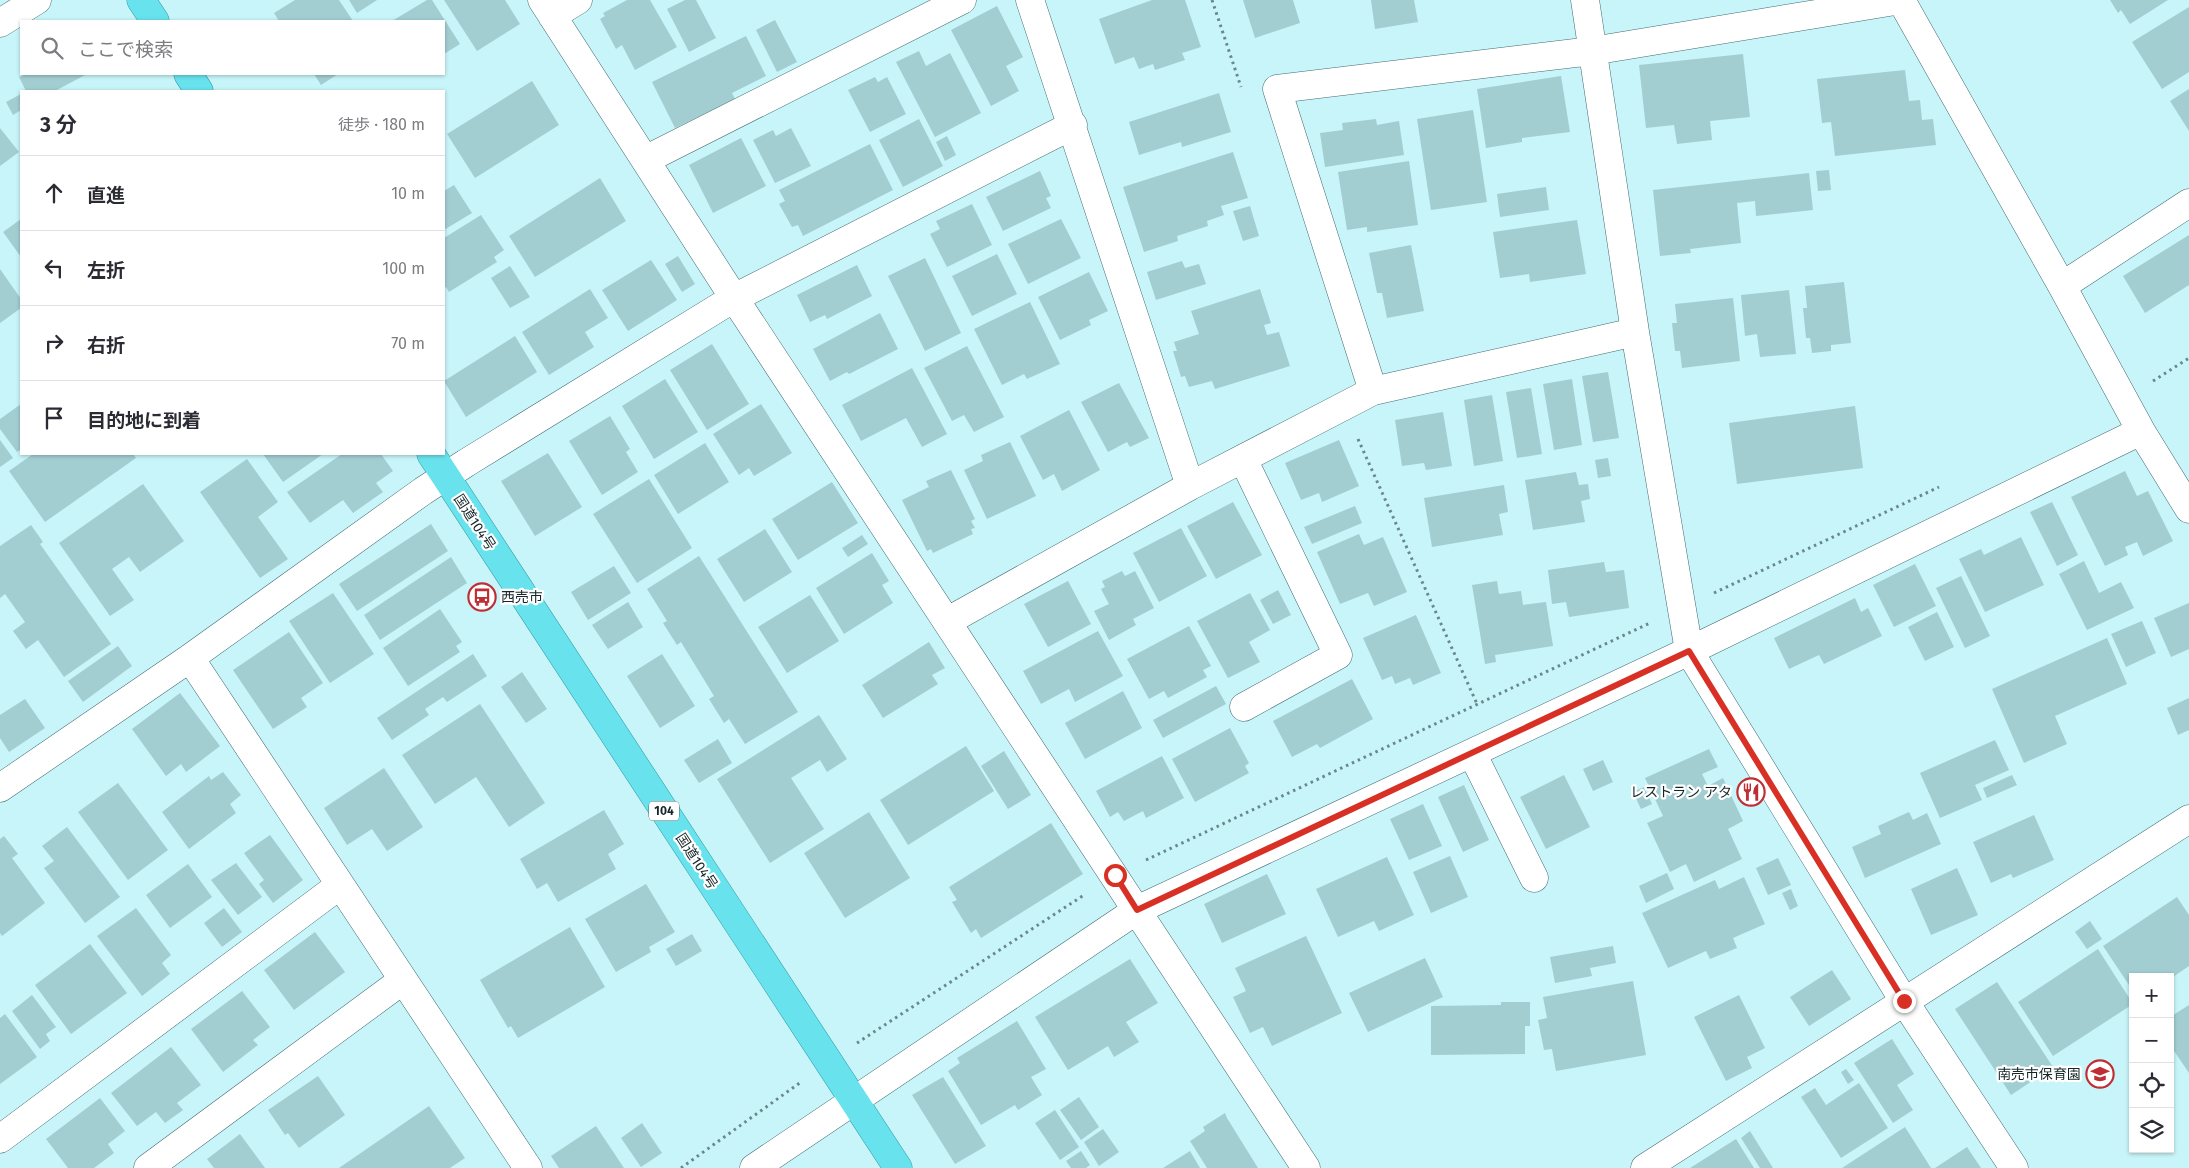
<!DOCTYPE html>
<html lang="ja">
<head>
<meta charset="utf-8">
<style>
  body { margin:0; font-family:"Fira Sans","Noto Sans JP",sans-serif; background:#f2f2f3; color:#2b2b33 }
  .controls { position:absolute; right:15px; bottom:15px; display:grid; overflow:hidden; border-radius:0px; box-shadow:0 1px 4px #0004 }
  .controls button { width:45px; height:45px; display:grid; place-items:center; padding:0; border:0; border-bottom:1px solid #e1e1e2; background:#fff; color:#2b2b33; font:25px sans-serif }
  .stop { position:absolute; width:15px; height:15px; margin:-11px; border:4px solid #d93025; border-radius:50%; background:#fff }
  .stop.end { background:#d93025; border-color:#fff; box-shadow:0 1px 5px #0008 }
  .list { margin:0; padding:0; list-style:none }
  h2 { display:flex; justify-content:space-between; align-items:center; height:65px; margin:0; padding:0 20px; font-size:21px }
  h2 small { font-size:16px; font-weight:400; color:#7c7c81 }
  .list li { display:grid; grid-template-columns:32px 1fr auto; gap:15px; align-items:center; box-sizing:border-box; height:75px; padding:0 20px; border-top:1px solid #e1e1e2 }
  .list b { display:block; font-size:19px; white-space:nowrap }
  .list em { font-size:16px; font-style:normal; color:#7c7c81 }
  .icon { flex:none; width:28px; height:28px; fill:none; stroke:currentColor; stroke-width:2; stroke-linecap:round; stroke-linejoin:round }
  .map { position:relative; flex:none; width:2189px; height:1168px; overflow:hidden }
  .search { position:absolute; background:#fff; box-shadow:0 1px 4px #0004; left:20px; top:20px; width:425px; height:55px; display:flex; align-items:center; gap:12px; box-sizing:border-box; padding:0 18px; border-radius:0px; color:#7c7c81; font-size:19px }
  .panel { position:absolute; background:#fff; box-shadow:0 1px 4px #0004; left:20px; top:90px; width:425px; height:365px; border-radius:0px }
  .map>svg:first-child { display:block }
</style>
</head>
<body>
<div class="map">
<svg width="2189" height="1168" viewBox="0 0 2189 1168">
  <rect width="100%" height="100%" fill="#c8f5f9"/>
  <path fill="#a2ced2" d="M295,0H339L353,21H279L274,13Z
    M349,0H377L357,13Z
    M427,0H432L460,44L444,54V21H392Z
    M444,0H505L520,24L477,51Z
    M627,0H650L677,47L635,70L622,45L616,49L600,19L605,16L603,13Z
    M685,0H696L716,38L689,52L667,9Z
    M1152,0H1185L1201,47L1182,53L1185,60L1155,70L1153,64L1139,69L1134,57L1115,64L1099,19Z
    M1243,0H1293L1300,23L1255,38Z
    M1371,0H1414L1418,22L1375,29Z
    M2110,0H2168L2130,24L2121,10L2118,13Z
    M997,6L1023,57L1006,66L1019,91L991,106L951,30Z
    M2189,7V72L2162,89L2132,42Z
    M775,20L797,62L777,72L756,30Z
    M746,36L766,76L732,93L735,99L675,128L652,82Z
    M919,51L926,66L950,53L981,113L935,137L896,62Z
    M1743,54L1750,117L1710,121L1712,140L1677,144L1674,125L1646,128L1639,65Z
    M1905,70L1909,101L1920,100L1922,120L1933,119L1936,145L1835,156L1831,122L1822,123L1817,79Z
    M26,74H87L55,91H26L19,77Z
    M314,74H338L321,85Z
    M1561,76L1570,132L1522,138V142L1486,148L1477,89Z
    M875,77L878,82L887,77L906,114L870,132L848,90Z
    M532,81L559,125L475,178L447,134Z
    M2189,89V131L2170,101Z
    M1219,93L1231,132L1182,147L1181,142L1139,155L1129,122Z
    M21,94V110L13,115L6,102Z
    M1473,110L1487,202L1431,210L1417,119Z
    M919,119L943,166L903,187L879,140Z
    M1376,119L1377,125L1399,121L1404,155L1325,167L1320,133L1343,130L1342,123Z
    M0,128L19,152L0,166Z
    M791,128L811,166L775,183L753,140L773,130L776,136Z
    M947,136L956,155L945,161L936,142Z
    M741,138L766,186L713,213L689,165Z
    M870,144L893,190L803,236L798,225L792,227L779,204L785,201L779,190Z
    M1233,152L1248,198L1221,206L1224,215L1207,221L1208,226L1177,236L1178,241L1144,252L1123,187Z
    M1409,161L1418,225L1367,232V227L1347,230L1338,172Z
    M1829,170L1831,190L1818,191L1816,171Z
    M1040,171L1051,196L1046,198L1051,208L1003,231L986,197Z
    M1809,173L1813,210L1756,216L1755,201L1737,203L1741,243L1690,249L1691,253L1660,256L1653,190Z
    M600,178L626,221L535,277L509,236Z
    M454,185L472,213L444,230V191Z
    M1546,187L1549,210L1500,217L1497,194Z
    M972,204L992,245L947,267L930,234L940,229L936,221Z
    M1250,206L1259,236L1243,241L1233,211Z
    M481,215L504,250L494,257L497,262L449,292L446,287L444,288V238Z
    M21,219V257L3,232Z
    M1061,219L1081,258L1028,284L1008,244Z
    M1577,220L1586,274L1530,282L1529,274L1500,278L1493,232Z
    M2189,235V285L2145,313L2123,276Z
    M1411,245L1424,311L1387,318L1382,293H1377L1369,253Z
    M997,254L1017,294L972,316L952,276Z
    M678,256L695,284L682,292L665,264Z
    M925,258L961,333L925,351L888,276Z
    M651,260L677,300L628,331L602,290Z
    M1182,261L1185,268L1199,264L1206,284L1156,300L1147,272Z
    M857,265L872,296L827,319L825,315L810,322L797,295Z
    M510,266L530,297L510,308L491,278Z
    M0,269L21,299V308L0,323Z
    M1089,272L1108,311L1089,320L1091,325L1060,340L1038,297Z
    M1844,282L1851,343L1831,345V351L1812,353L1810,338H1806L1803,308H1807L1805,286Z
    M590,289L608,318L585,332L594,347L549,375L522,332Z
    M1260,289L1271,323L1264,325L1267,335L1279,332L1290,366L1215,389L1212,381L1189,387L1185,376L1181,377L1173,351H1177L1174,342L1199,334L1191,311Z
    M1789,290L1796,354L1760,357L1757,334L1745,336L1741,295Z
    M1733,298L1740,361L1682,368L1680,351H1675L1672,323H1677L1675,304Z
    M1030,302L1060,364L1027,379L1024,374L1002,385L974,329Z
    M880,313L898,349L849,374L847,372L830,381L813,349Z
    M515,336L537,372L466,417L444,381Z
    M712,344L749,404L707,430L670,370Z
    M967,346L1004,417L974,432L964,415L952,421L924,368Z
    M912,368L947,434L922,447L906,418L861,441L842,405Z
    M1608,372L1619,438L1593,442L1582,376Z
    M665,379L698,432L654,459L622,406Z
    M1572,379L1582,445L1554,450L1543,384Z
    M1119,383L1149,438L1130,447L1127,442L1108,452L1081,402Z
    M1531,388L1542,454L1517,458L1506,392Z
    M1492,395L1503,461L1474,466L1464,400Z
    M21,404V449L17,452L0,429V419Z
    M761,404L792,453L754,476L749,468L739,475L713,434Z
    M1855,406L1863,468L1737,484L1729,423Z
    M1069,410L1100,470L1062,491L1054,474L1043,480L1020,436Z
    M1443,412L1452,466L1426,470L1424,463L1402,466L1395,420Z
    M610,416L630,449L626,452L638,472L602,495L569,441Z
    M0,440L13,458L0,467Z
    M1339,440L1359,486L1322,502L1319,493L1301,500L1285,463Z
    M1010,442L1036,496L987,519L964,470L983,461L981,455Z
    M705,443L729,482L678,514L654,475Z
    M548,453L582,507L535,536L501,481Z
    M33,454H133L136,458L45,522L9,471Z
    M263,454H323L283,482Z
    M342,454H381L393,471L376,483L383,492L353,513L343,500L310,523L287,492Z
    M1608,458L1611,476L1598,478L1595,460Z
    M247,459L278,502L258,517L288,559L260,578L200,492Z
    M951,470L975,519L971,521L975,528L971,529L973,534L933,553L931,549L927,551L902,500L929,487L926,481Z
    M2125,471L2137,496L2148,491L2173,541L2143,556L2137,542L2125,547L2128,555L2105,566L2071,497Z
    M1576,472L1579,485L1588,484L1590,499L1581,501L1585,522L1533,530L1525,480Z
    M649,479L692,548L637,583L593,514Z
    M832,482L858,523L798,560L772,519Z
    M143,484L184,541L140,572L129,557L112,569L134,600L110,616L59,543Z
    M1504,485L1508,512L1499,514L1503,535L1432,547L1424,498Z
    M1233,502L1262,555L1216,579L1187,526Z
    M2052,502L2078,555L2057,566L2030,512Z
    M1355,506L1362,523L1312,544L1304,527Z
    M431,524L448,551L357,611L339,584Z
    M31,525L43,542L40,544L111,644L64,677L38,640L26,649L13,631L25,622L5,594L0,598V546Z
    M1181,528L1207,576L1159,602L1133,553Z
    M765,529L792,572L744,602L717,559Z
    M1359,534L1364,545L1383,537L1407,592L1374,606L1368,593L1340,604L1317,552Z
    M862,535L868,544L848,557L842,548Z
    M2021,537L2044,585L1985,612L1959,559L1981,549L1984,555Z
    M872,553L889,581L882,585L893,603L844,634L816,588Z
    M699,556L798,712L745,744L729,719L724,723L709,699L714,696L681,642L677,645L663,623L667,621L647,589Z
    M451,557L467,583L380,640L364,615Z
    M2084,561L2099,593L2121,582L2134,608L2087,630L2059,574Z
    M1604,562L1606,572L1624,570L1629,608L1569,617L1566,602L1552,604L1548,570Z
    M1915,564L1936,606L1894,627L1873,585Z
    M614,566L631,593L588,620L571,592Z
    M1122,571L1125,576L1135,571L1154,608L1133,619L1136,625L1109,640L1094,611L1109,604L1101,589L1105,587L1102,581Z
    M1961,576L1990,636L1965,648L1936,588Z
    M1068,581L1091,624L1048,647L1024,604Z
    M1497,581L1499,594L1521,591L1523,605L1546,602L1553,646L1495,655L1496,662L1485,664L1472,585Z
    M1278,590L1291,615L1273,624L1260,600Z
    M333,593L374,654L330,683L289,621Z
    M1250,593L1270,630L1249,642L1260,662L1228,678L1197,621Z
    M810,595L839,641L787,673L758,627Z
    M1855,598L1861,612L1868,608L1882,636L1824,664L1819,655L1789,669L1774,638Z
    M628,602L643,627L608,649L592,625Z
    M2189,603V649L2171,657L2154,618Z
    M440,609L462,642L456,646L460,652L408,686L383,648Z
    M1937,612L1954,647L1925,661L1908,627Z
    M1416,615L1441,673L1413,685L1410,678L1395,684L1392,676L1382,680L1363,638Z
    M2142,621L2156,653L2126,667L2111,634Z
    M1189,626L1211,666L1203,670L1207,677L1168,698L1164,691L1149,699L1127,659Z
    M1098,631L1123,676L1075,702L1069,689L1041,704L1023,671Z
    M289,632L323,683L301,698L307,707L273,729L233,670Z
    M2107,638L2127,684L2055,716L2067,744L2024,763L1992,689Z
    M929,642L945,668L932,675L938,684L883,718L862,685Z
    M118,646L132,666L83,702L68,681Z
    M473,654L487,676L447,702L443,697L425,709L429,715L392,740L377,718Z
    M662,654L695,706L660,728L627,676Z
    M522,672L547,709L526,723L501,687Z
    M1352,679L1373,719L1320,748L1317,744L1292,757L1273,721Z
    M1216,686L1226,704L1163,738L1153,720Z
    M1123,691L1142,728L1085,759L1065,723Z
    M180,693L220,746L186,772L181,764L166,776L132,729Z
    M2189,698V730L2178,735L2167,708Z
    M25,699L45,728L9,752L0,738V715Z
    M480,704L545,803L509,827L476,777L435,804L402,755Z
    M819,715L847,759L827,772L820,760L791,778L824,829L770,863L717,779Z
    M1230,728L1249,763L1245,766L1249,773L1195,802L1172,759Z
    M718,739L732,763L699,783L684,760Z
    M1995,740L2009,770L1975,785L1982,800L1940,818L1920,773Z
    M966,746L994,791L908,845L880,800Z
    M1709,749L1718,767L1702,774L1708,786L1723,778L1743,821L1728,829L1742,859L1694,882L1686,864L1670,872L1647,823L1663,816L1645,778Z
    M1004,751L1031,795L1008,809L981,766Z
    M1162,756L1184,798L1146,818L1143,811L1124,821L1118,812L1110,817L1096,791Z
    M1603,760L1613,782L1593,791L1583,769Z
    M384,768L423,827L387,851L372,829L347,845L324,808Z
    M223,772L241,795L230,804L236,813L189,849L162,812L209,776L211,780Z
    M1564,775L1590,827L1546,849L1520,797Z
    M2012,775L2017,785L1987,798L1983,788Z
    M118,783L168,850L128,880L78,812Z
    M1464,785L1489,840L1463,852L1438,797Z
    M1644,787L1652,804L1641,809L1633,792Z
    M1423,804L1442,846L1409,860L1390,819Z
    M604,810L624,844L608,854L616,869L558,902L547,883L537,889L520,859Z
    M869,812L910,878L845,918L804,853Z
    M1909,812L1913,820L1927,813L1941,844L1865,878L1852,847L1881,834L1878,826Z
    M2034,815L2054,860L2013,878L2011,874L1991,883L1973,842Z
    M1051,823L1083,874L981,938L976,929L971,933L952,902L957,900L949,887Z
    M67,827L120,897L85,923L44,868L54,861L42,846Z
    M270,835L303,880L273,903L259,884L264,880L244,853Z
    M4,836L18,854L12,858L45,903L2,936L0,933V839Z
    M1450,856L1468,897L1431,913L1413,872Z
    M1387,857L1414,915L1379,931L1374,921L1338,937L1316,889Z
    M1778,858L1791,885L1768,895L1756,868Z
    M236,863L262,897L238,915L211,880Z
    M188,864L212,897L170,928L146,895Z
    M1957,868L1978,915L1931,935L1911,889Z
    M1667,873L1674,889L1646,903L1639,886Z
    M1267,874L1286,914L1222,943L1204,904Z
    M1744,877L1765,924L1733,938L1737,948L1710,959L1706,951L1668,968L1642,913L1715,880L1719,889Z
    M646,884L675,932L649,947L651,952L616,972L585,919Z
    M1791,889L1798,906L1790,910L1782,893Z
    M2177,897L2189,915V966L2170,979V977H2133V991L2103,946Z
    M136,908L171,955L162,963L170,974L142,996L97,936Z
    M224,908L242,932L222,947L204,923Z
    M2090,921L2102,939L2087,949L2075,932Z
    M570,927L605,987L518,1038L511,1026L508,1028L480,980Z
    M315,932L345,972L294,1010L264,970Z
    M692,934L702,951L676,966L666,949Z
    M1306,936L1342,1013L1272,1046L1263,1027L1250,1033L1233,997L1246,991L1235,968Z
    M90,944L127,993L71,1034L35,985Z
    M1613,946L1616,963L1590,968L1592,976L1555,983L1550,957Z
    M2098,949L2133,1004L2053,1056L2018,1002Z
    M1425,958L1443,997L1368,1032L1349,993Z
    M1130,959L1158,1003L1126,1022L1139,1042L1114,1057L1108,1046L1068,1070L1035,1017Z
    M1832,970L1851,999L1809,1026L1790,997Z
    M1633,981L1646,1055L1556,1071L1552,1049L1544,1050L1538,1020L1547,1018L1543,997Z
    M1997,982L2053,1067L2011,1095L1955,1009Z
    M242,991L270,1027L253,1040L258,1045L223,1072L191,1029Z
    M32,995L56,1027L46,1034L50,1041L40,1049L12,1011Z
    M1739,995L1765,1048L1747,1057L1752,1068L1726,1081L1694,1017Z
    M1501,1002H1530V1026H1525V1054L1431,1055V1006L1501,1005Z
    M2189,1005V1073L2170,1045V1017Z
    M5,1014L37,1057L0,1084V1018Z
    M1017,1021L1046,1069L1031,1077L1042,1095L1018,1110L1015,1105L981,1125L948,1071L960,1063L957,1058Z
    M1892,1039L1914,1074L1897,1085L1913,1110L1893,1123L1854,1063Z
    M171,1047L201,1085L177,1103L183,1110L165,1123L156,1112L137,1126L111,1093Z
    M1846,1069L1854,1080L1848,1084L1841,1072Z
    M318,1076L345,1115L299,1148L288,1133L285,1135L268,1110Z
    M943,1077L986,1146L955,1164L912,1095Z
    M1859,1083L1888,1128L1841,1158L1801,1097L1815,1088L1826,1105Z
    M1079,1097L1099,1127L1081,1140L1060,1110Z
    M100,1098L125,1131L108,1144L114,1153L94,1168H68L46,1139Z
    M429,1106L465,1158L450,1168H339Z
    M1055,1110L1079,1147L1060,1160L1035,1123Z
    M1225,1113L1227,1118L1258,1168H1207L1190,1141L1205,1131L1203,1127Z
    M642,1123L662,1153L641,1167L621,1138Z
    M596,1126L624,1168H559L551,1156Z
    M1905,1127L1931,1168H1842Z
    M1103,1129L1119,1152L1099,1166L1084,1142Z
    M1750,1131L1773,1168H1760L1741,1138Z
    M240,1134L265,1168H214L207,1159Z
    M1736,1139L1754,1168H1690Z
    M1967,1147L1981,1168H1935Z
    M1081,1151L1090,1165L1086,1168H1071L1066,1161Z
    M1190,1151L1200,1168H1163Z"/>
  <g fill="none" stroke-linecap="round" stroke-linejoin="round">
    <g stroke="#436c71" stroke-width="29">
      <path id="minor" d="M542,0L734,298L1306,1168
        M1030,0L1190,486
        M1585,0L1635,332L1689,651L1904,1001L2014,1168
        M1901,0L2062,286L2141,431L2189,509
        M552,16L578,0
        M645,160L962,0
        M2062,286L2189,203
        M1373,391L1277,89L1592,51L1901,0
        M1243,459L1338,655L1244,707
        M948,621L1190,486L1373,391L1635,332
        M190,658L528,1168
        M1472,753L1534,878
        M0,788L190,658L423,491L466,463L734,298L1073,125
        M0,1139L340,885
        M148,1168L403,980
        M754,1168L1137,910L1689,651L2141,431
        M1645,1168L2189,819"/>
    </g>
    <g stroke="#436c71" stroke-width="29">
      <path id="tertiary" d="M0,23L37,0"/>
    </g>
    <g stroke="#329ba5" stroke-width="29">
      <path id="trunk" d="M141,0L155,21
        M188,74L199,91
        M431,454L898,1168"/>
    </g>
    <path stroke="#6a888b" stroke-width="3" stroke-dasharray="2.5 4" stroke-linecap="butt" d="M1212,0L1241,87
      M2153,381L2189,358
      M1358,439L1477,704
      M1714,593L1939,487
      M1146,860L1650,623
      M857,1043L1084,895
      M681,1168L801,1082"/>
    <use href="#minor" stroke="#fff" stroke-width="28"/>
    <use href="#tertiary" stroke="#fff" stroke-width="28"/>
    <use href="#trunk" stroke="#68e2ec" stroke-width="28"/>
  </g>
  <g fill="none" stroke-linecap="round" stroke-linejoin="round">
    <path stroke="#d93025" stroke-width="6" d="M1115,875L1137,910L1689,651L1904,1001"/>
  </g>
  <defs>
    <g id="bus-ring" transform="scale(1.4375)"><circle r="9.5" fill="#fff" stroke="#be2e34" stroke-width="1.5"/><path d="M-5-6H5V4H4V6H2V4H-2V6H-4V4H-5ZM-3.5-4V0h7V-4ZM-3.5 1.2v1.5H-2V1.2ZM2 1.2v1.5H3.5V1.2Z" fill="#be2e34"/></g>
    <g id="restaurant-ring" transform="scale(1.4375)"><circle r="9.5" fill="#fff" stroke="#be2e34" stroke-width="1.5"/><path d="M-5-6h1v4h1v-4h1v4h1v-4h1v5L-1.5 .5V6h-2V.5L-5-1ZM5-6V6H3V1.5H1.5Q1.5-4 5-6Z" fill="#be2e34"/></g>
    <g id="school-ring" transform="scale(1.4375)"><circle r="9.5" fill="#fff" stroke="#be2e34" stroke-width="1.5"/><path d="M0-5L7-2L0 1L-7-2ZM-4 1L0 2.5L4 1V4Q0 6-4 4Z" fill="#be2e34"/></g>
  </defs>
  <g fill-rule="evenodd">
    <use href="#bus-ring" x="482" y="597"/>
    <use href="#restaurant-ring" x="1751" y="792"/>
    <use href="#school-ring" x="2100" y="1074"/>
  </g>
  <g text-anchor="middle" stroke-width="4.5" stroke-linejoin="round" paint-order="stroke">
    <rect fill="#fff" stroke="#5b6768" stroke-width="1" x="649" y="801.5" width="30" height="19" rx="4"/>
    <g font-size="12" font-weight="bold" fill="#152628">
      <text x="664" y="815">104</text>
    </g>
    <g font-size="14" fill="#152628" stroke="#fff">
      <text transform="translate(475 522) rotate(57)" y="5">国道104号</text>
      <text transform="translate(697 861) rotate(57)" y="5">国道104号</text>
    </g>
    <g font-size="14" fill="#152628" stroke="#fff" text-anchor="end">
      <text x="501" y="602" text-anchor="start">西売市</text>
      <text x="1732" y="797">レストラン アタ</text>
      <text x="2081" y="1079">南売市保育園</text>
    </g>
  </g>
</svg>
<div class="controls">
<button>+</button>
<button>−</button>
<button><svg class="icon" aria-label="locate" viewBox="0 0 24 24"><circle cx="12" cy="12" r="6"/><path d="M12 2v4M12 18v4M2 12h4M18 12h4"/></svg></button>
<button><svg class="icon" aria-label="layers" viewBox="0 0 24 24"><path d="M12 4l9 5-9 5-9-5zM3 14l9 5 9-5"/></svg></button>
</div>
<div class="stop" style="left:1115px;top:875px"></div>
<div class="stop end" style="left:1904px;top:1001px"></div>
<div class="search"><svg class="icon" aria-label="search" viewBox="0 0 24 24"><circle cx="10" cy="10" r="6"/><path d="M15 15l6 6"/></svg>ここで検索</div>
<section class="panel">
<h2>3 分<small>徒歩 · 180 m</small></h2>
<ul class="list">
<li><svg class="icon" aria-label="ahead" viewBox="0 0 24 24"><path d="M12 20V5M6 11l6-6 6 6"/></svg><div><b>直進</b></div><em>10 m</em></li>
<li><svg class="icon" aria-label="left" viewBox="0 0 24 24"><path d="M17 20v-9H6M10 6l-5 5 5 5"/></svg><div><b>左折</b></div><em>100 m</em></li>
<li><svg class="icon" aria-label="right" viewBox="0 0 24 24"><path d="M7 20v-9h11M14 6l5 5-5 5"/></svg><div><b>右折</b></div><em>70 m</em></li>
<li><svg class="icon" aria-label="arrive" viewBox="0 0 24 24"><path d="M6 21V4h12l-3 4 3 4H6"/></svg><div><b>目的地に到着</b></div></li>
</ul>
</section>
</div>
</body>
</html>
